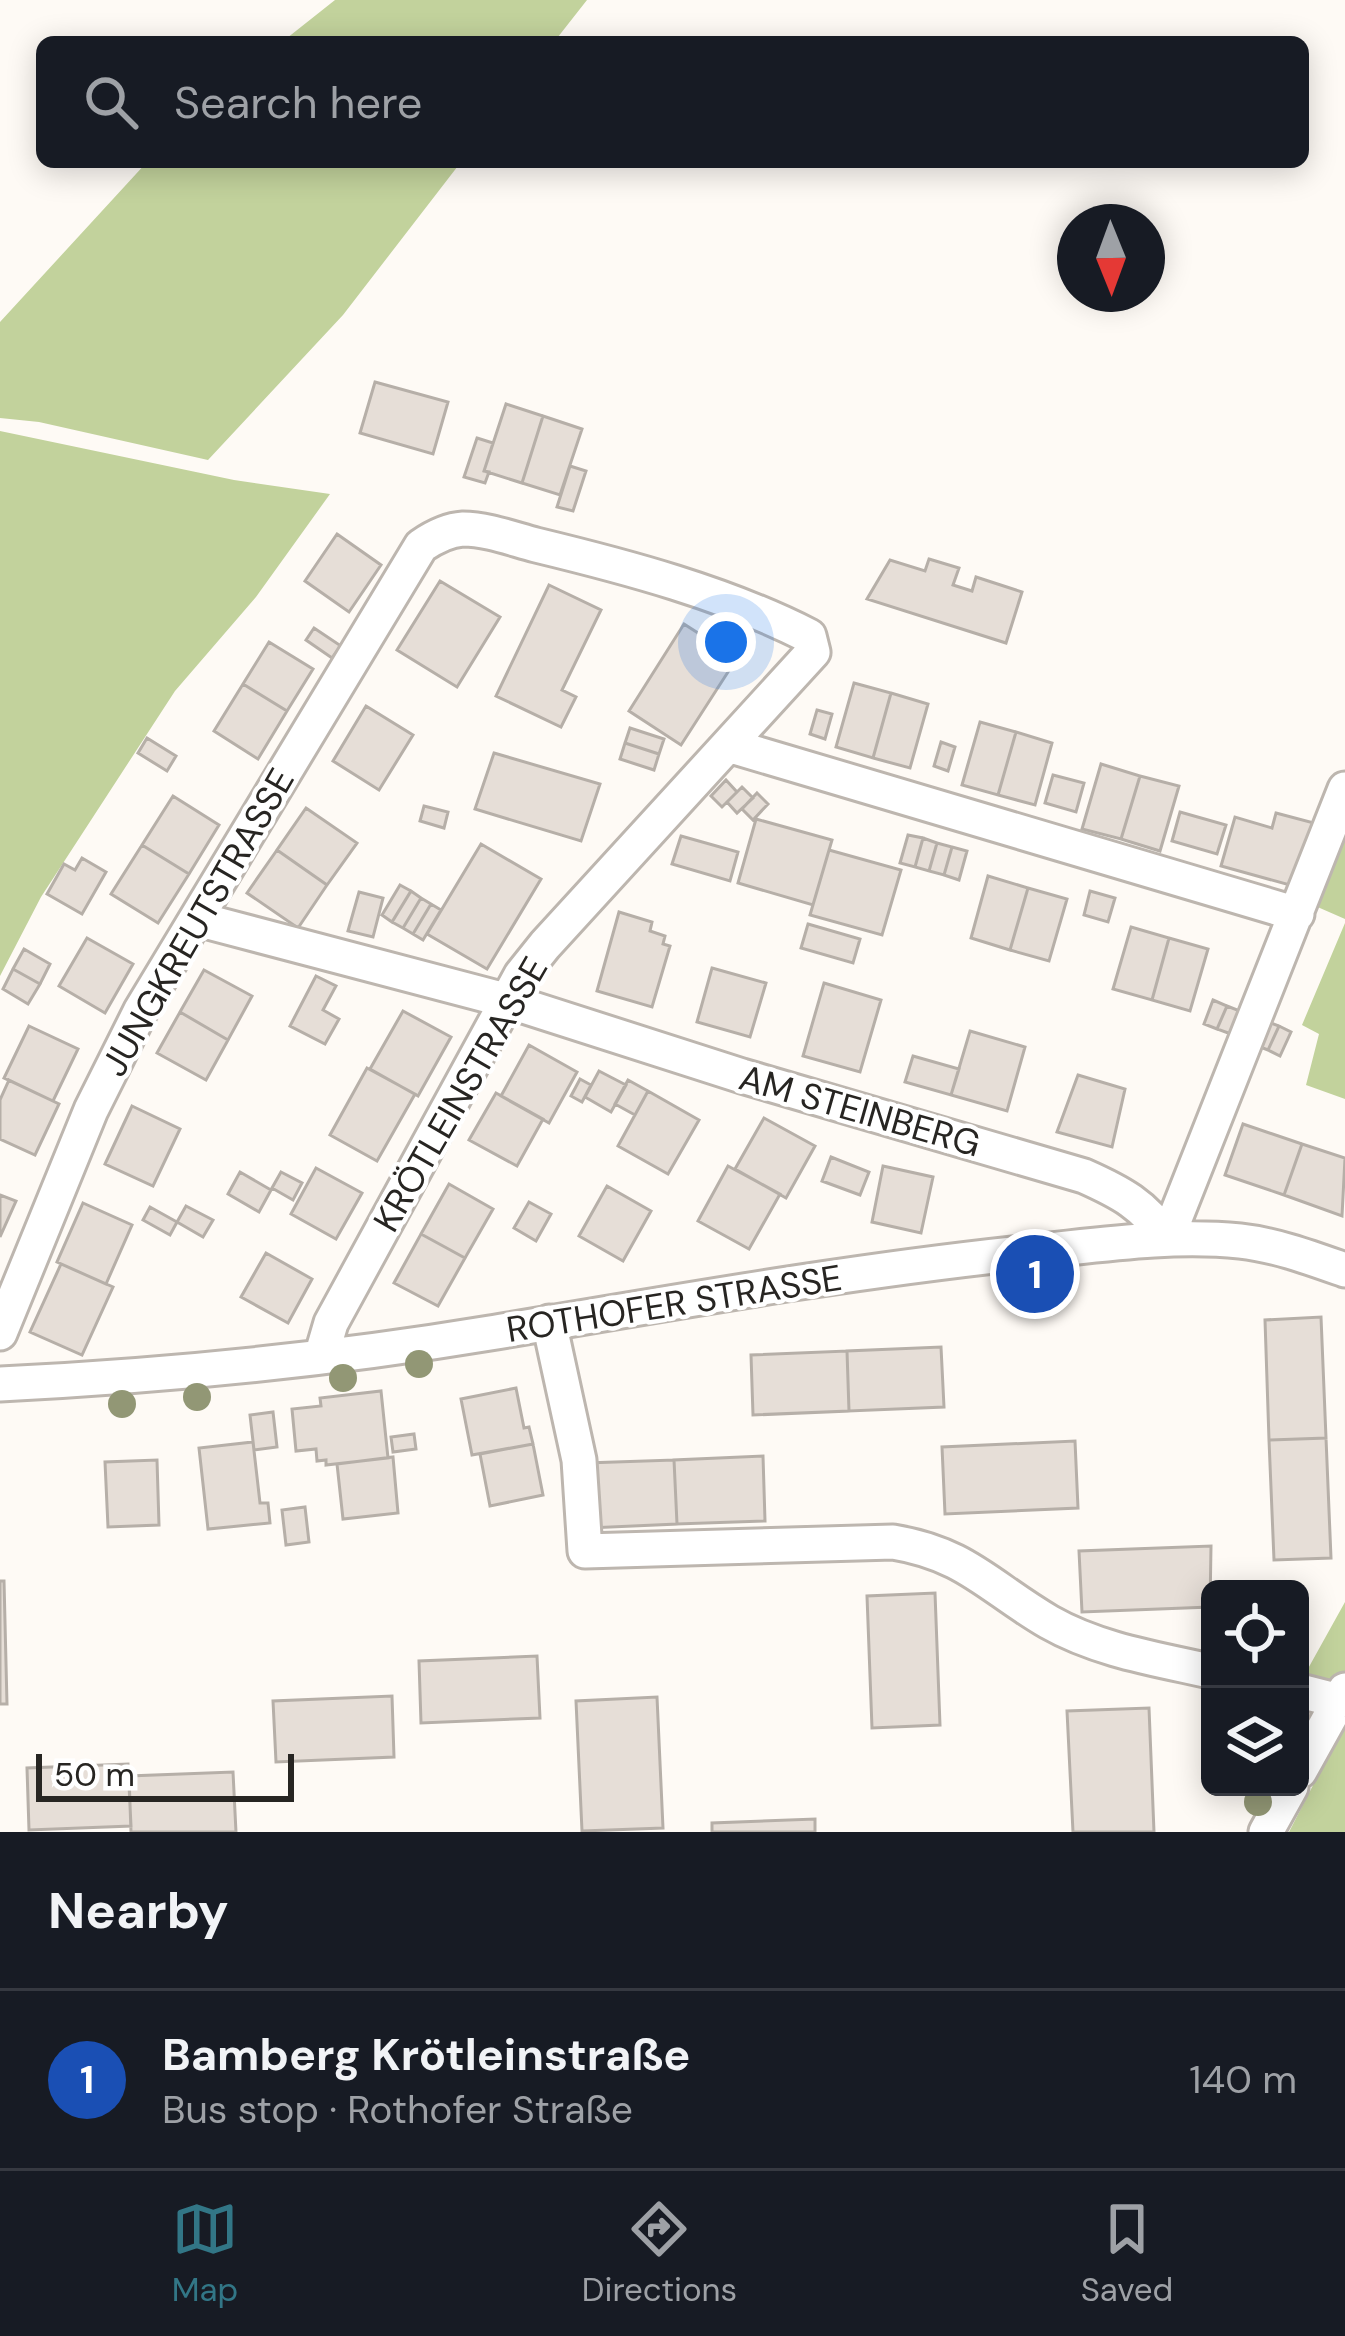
<!DOCTYPE html>
<html lang="en">
<head>
<meta charset="utf-8">
<style>
  body { margin:0; font-family:"DM Sans",sans-serif; background:#20242c; color:#f1f3f6 }
  .controls { position:absolute; right:36px; bottom:36px; display:grid; overflow:hidden; border-radius:18px; box-shadow:0 6px 30px #0003 }
  .controls button { width:108px; height:108px; display:grid; place-items:center; padding:0; border:0; border-bottom:3px solid #363941; background:#171b24; color:#f1f3f6; font:60px sans-serif }
  .compass { position:absolute; left:1057px; top:204px; width:108px; height:108px; border-radius:50%; background:#171b24; box-shadow:0 6px 30px #0003; rotate:179deg }
  .scale { position:absolute; left:36px; bottom:30px; width:258px; box-sizing:border-box; padding-left:12px; border:6px solid #272522; border-top:0; font-size:33px; line-height:42px; white-space:nowrap; color:#272522; -webkit-text-stroke:9px #fff; paint-order:stroke }
  .you { position:absolute; left:726px; top:642px; width:42px; height:42px; margin:-30px; border:9px solid #fff; border-radius:50%; background:#1a73e8; box-shadow:0 0 0 18px #1a73e833 }
  .badge { display:grid; place-items:center; width:78px; height:78px; border-radius:50%; background:#327686; color:#fff; font-size:39px; font-weight:700 }
  .pin { position:absolute; translate:-50% -50%; border:6px solid #fff; box-shadow:0 3px 12px #0006 }
  .list { margin:0; padding:0; list-style:none }
  h2 { display:flex; justify-content:space-between; align-items:center; height:156px; margin:0; padding:0 48px; font-size:51px }
  h2 small { font-size:39px; font-weight:400; color:#9ea1a6 }
  .list li { display:grid; grid-template-columns:78px 1fr auto; gap:36px; align-items:center; box-sizing:border-box; height:180px; padding:0 48px; border-top:3px solid #363941 }
  .list b { display:block; font-size:45px; white-space:nowrap }
  .list p { margin:0; font-size:39px; white-space:nowrap; color:#9ea1a6 }
  .list em { font-size:39px; font-style:normal; color:#9ea1a6 }
  .icon { flex:none; width:66px; height:66px; fill:none; stroke:currentColor; stroke-width:2; stroke-linecap:round; stroke-linejoin:round }
  .map { position:relative; flex:none; width:1345px; height:1832px; overflow:hidden }
  .search { position:absolute; background:#171b24; box-shadow:0 6px 30px #0003; left:36px; right:36px; top:36px; height:132px; display:flex; align-items:center; gap:30px; box-sizing:border-box; padding:0 42px; border-radius:18px; color:#9ea1a6; font-size:45px }
  .sheet { height:336px; background:#171b24 }
  nav { display:flex; justify-content:space-around; align-items:center; box-sizing:border-box; height:168px; border-top:3px solid #363941; background:#171b24; font-size:33px; color:#9ea1a6 }
  nav a { display:grid; justify-items:center; gap:6px }
  nav .on { color:#327686 }
  .map>svg:first-child { display:block }
</style>
</head>
<body>
<div class="map">
<svg width="1345" height="1832" viewBox="0 0 1345 1832">
  <rect width="100%" height="100%" fill="#fefaf5"/>
  <path fill="#c2d29c" d="M335,0H587L554,42H282Z
    M147,162H461L343,315L208,460L39,422L0,418V322Z
    M0,431L234,480L330,494L256,597L175,691L41,897L0,976Z
    M1345,827V919L1313,905Z
    M1345,923V1099L1306,1085L1319,1034L1302,1025Z
    M1345,1602V1685L1300,1683Z
    M1345,1723V1832H1289Z"/>
  <path fill="#e6ded7" stroke="#b6afa8" stroke-width="3" d="M375,382L448,402L433,454L360,433Z
    M506,404L543,416L522,483L484,471Z
    M543,416L582,429L560,495L522,483Z
    M477,438L493,443L484,471L489,472L485,483L464,477Z
    M570,466L586,471L573,511L557,507Z
    M337,534L381,565L349,612L305,581Z
    M929,559L959,568L953,585L972,591L976,577L1022,592L1006,643L867,599L890,560L925,571Z
    M440,581L500,617L457,687L397,650Z
    M549,585L601,610L562,690L576,697L561,727L496,696Z
    M684,624L737,658L681,745L629,711Z
    M314,628L341,646L332,658L306,640Z
    M269,642L313,669L287,711L243,684Z
    M854,683L891,693L873,758L836,747Z
    M243,684L287,711L258,759L214,731Z
    M891,693L928,704L910,768L873,758Z
    M366,706L413,735L379,790L333,761Z
    M817,710L832,714L825,739L810,734Z
    M980,722L1016,732L998,795L962,785Z
    M630,728L664,739L659,754L625,743Z
    M1016,732L1052,743L1035,805L998,795Z
    M147,738L176,756L167,771L138,753Z
    M941,742L955,747L948,771L934,766Z
    M625,743L659,754L654,770L620,759Z
    M494,753L600,784L581,841L475,809Z
    M1101,764L1140,776L1121,839L1082,829Z
    M1053,775L1084,783L1076,812L1045,803Z
    M1140,776L1179,786L1160,851L1121,839Z
    M726,780L737,792L722,807L711,796Z
    M742,787L753,798L737,813L727,802Z
    M757,793L768,804L753,820L742,809Z
    M173,796L219,825L189,874L142,845Z
    M424,806L448,812L444,828L420,821Z
    M306,808L357,843L327,885L277,850Z
    M1180,812L1226,825L1217,854L1172,841Z
    M1276,813L1314,823L1297,887L1221,866L1235,817L1272,828Z
    M756,819L832,840L813,905L738,883Z
    M908,835L923,838L915,867L900,863Z
    M681,836L738,852L730,881L672,864Z
    M923,838L937,843L929,871L915,867Z
    M937,843L952,847L944,875L929,871Z
    M481,844L541,879L487,969L427,934Z
    M142,845L189,874L158,923L111,894Z
    M952,847L967,851L959,880L944,875Z
    M277,850L327,885L298,928L247,893Z
    M829,850L901,870L882,935L810,915Z
    M82,858L106,872L82,914L47,894L64,864L75,870Z
    M988,876L1028,888L1010,950L971,938Z
    M400,885L411,891L392,922L382,915Z
    M1028,888L1067,899L1049,961L1010,950Z
    M411,891L421,898L403,928L392,922Z
    M1090,891L1115,898L1108,922L1084,915Z
    M359,892L383,898L373,937L348,931Z
    M421,898L431,904L413,934L403,928Z
    M431,904L441,910L423,940L413,934Z
    M619,912L652,922L650,931L665,936L663,944L670,946L652,1007L597,991Z
    M808,924L860,939L853,963L801,948Z
    M1131,927L1169,938L1152,1000L1113,989Z
    M87,938L133,964L105,1013L59,986Z
    M1169,938L1208,949L1190,1011L1152,1000Z
    M24,949L50,964L40,984L13,969Z
    M712,968L766,983L750,1037L697,1022Z
    M13,969L40,984L28,1004L3,989Z
    M204,970L252,996L228,1040L180,1012Z
    M316,976L336,986L323,1010L339,1019L325,1044L290,1026Z
    M824,983L881,1000L860,1072L803,1056Z
    M1213,1000L1227,1006L1217,1029L1204,1024Z
    M1227,1006L1240,1011L1231,1034L1217,1029Z
    M403,1011L451,1037L418,1096L370,1069Z
    M180,1012L228,1040L206,1080L157,1053Z
    M1266,1021L1279,1026L1268,1050L1255,1045Z
    M29,1026L78,1049L53,1101L4,1078Z
    M1279,1026L1291,1032L1280,1056L1268,1050Z
    M970,1031L1025,1047L1007,1111L951,1095Z
    M529,1045L577,1072L549,1123L501,1096Z
    M913,1056L959,1069L951,1095L905,1082Z
    M367,1068L415,1094L377,1161L330,1135Z
    M599,1071L626,1085L611,1112L585,1097Z
    M1078,1075L1125,1089L1112,1147L1057,1132Z
    M580,1079L591,1085L582,1102L571,1096Z
    M9,1080L59,1104L35,1155L0,1139V1100Z
    M628,1080L648,1091L635,1115L615,1104Z
    M648,1091L699,1120L668,1174L618,1146Z
    M496,1093L543,1119L517,1166L469,1140Z
    M132,1106L180,1129L153,1186L105,1164Z
    M764,1118L815,1146L786,1198L735,1169Z
    M1243,1124L1302,1144L1284,1195L1225,1175Z
    M1302,1144L1345,1158L1342,1216L1284,1195Z
    M831,1157L869,1172L860,1195L822,1181Z
    M728,1166L780,1194L749,1249L698,1221Z
    M883,1166L933,1177L921,1233L872,1222Z
    M316,1168L362,1193L336,1239L291,1214Z
    M240,1172L271,1190L259,1212L228,1194Z
    M281,1172L302,1183L293,1200L272,1188Z
    M449,1184L493,1209L465,1258L421,1234Z
    M607,1186L651,1211L623,1261L579,1236Z
    M0,1195L16,1201L0,1237Z
    M529,1202L551,1214L536,1241L514,1228Z
    M83,1203L132,1225L106,1284L57,1262Z
    M186,1206L213,1220L203,1237L177,1222Z
    M150,1207L177,1222L170,1235L143,1220Z
    M421,1234L465,1258L438,1306L394,1283Z
    M266,1253L312,1279L288,1323L241,1297Z
    M61,1264L113,1287L82,1355L30,1332Z
    M1321,1317L1326,1438L1269,1440L1265,1320Z
    M941,1347L944,1407L849,1411L847,1351Z
    M847,1351L849,1411L753,1415L751,1355Z
    M516,1388L524,1428L529,1427L533,1444L472,1455L461,1399Z
    M381,1391L388,1458L326,1465V1460L317,1461L316,1449L296,1451L292,1409L321,1406L320,1398Z
    M273,1412L277,1447L254,1450L250,1415Z
    M414,1434L416,1449L393,1452L391,1437Z
    M1326,1438L1331,1558L1274,1560L1269,1440Z
    M1075,1441L1078,1508L945,1514L942,1447Z
    M253,1442L260,1503H268L270,1523L208,1529L199,1448Z
    M533,1444L543,1495L490,1506L480,1454Z
    M763,1456L765,1521L677,1524L674,1460Z
    M393,1457L398,1513L343,1519L337,1464Z
    M157,1460L159,1525L108,1527L105,1462Z
    M674,1460L677,1524L589,1528L586,1463Z
    M305,1507L309,1542L286,1545L282,1510Z
    M1211,1546L1210,1607L1082,1612L1079,1551Z
    M0,1581H4L7,1704H0Z
    M935,1593L940,1725L872,1728L867,1596Z
    M537,1656L540,1718L421,1723L419,1661Z
    M392,1696L394,1757L276,1762L273,1701Z
    M657,1697L663,1828L582,1831L576,1701Z
    M1149,1708L1154,1832H1073L1067,1711Z
    M128,1764L131,1826L29,1830L27,1768Z
    M233,1772L236,1832H131L129,1776Z
    M815,1819V1832H712V1823Z"/>
  <g fill="none" stroke-linecap="round" stroke-linejoin="round">
    <g stroke="#bdb6af" stroke-width="39">
      <path id="minor" d="M728,745L1297,914
        M197,919L505,1000L742,1076L1084,1176C1120,1192 1145,1205 1167,1239
        M1167,1239L1345,789
        M549,1322L579,1460L585,1551L893,1542C966,1554 989,1587 1049,1622C1098,1650 1156,1659 1210,1671
        M0,1333L91,1110L141,1010L421,546C434,537 447,530 463,529C487,529 513,539 536,545C627,567 725,593 809,636L813,652L545,945L521,975L331,1323L321,1357
        M0,1384C164,1376 327,1360 490,1333C670,1303 849,1271 1031,1252C1100,1245 1170,1234 1240,1241C1276,1245 1311,1258 1345,1270
        M1300,1691L1339,1701
        M1300,1771L1345,1690
        M1266,1832L1291,1787"/>
    </g>
    <use href="#minor" stroke="#fff" stroke-width="33"/>
  </g>
  <g fill="#929775">
    <circle cx="419" cy="1364" r="14"/>
    <circle cx="343" cy="1378" r="14"/>
    <circle cx="197" cy="1397" r="14"/>
    <circle cx="122" cy="1404" r="14"/>
    <circle cx="1258" cy="1802" r="14"/>
  </g>
  <g text-anchor="middle" stroke-width="9" stroke-linejoin="round" paint-order="stroke">
    <g font-size="36" fill="#272522" stroke="#fff">
      <text transform="translate(197 922) rotate(-60)" y="13">JUNGKREUTSTRASSE</text>
      <text transform="translate(460 1094) rotate(-60)" y="13">KRÖTLEINSTRASSE</text>
      <text transform="translate(860 1110) rotate(16)" y="13">AM STEINBERG</text>
      <text transform="translate(674 1303) rotate(-9)" y="13">ROTHOFER STRASSE</text>
    </g>
  </g>
</svg>
<div class="controls">
<button><svg class="icon" aria-label="locate" viewBox="0 0 24 24"><circle cx="12" cy="12" r="6"/><path d="M12 2v4M12 18v4M2 12h4M18 12h4"/></svg></button>
<button><svg class="icon" aria-label="layers" viewBox="0 0 24 24"><path d="M12 4l9 5-9 5-9-5zM3 14l9 5 9-5"/></svg></button>
</div>
<svg class="compass" viewBox="-18 -18 36 36"><path d="M0-13l5 13h-10z" fill="#e53935"/><path d="M0 13l5-13h-10z" fill="#9ea1a6"/></svg>
<div class="scale">50 m</div>
<div class="you"></div>
<div class="pin badge" style="left:1035px;top:1274px;background:#1a4fb4">1</div>
<div class="search"><svg class="icon" aria-label="search" viewBox="0 0 24 24"><circle cx="10" cy="10" r="6"/><path d="M15 15l6 6"/></svg>Search here</div>
</div>
<section class="sheet">
<h2>Nearby<small></small></h2>
<ul class="list">
<li><span class="badge" style="background:#1a4fb4">1</span><div><b>Bamberg Krötleinstraße</b><p>Bus stop · Rothofer Straße</p></div><em>140 m</em></li>
</ul>
</section>
<nav>
<a class="on"><svg class="icon" aria-label="map" viewBox="0 0 24 24"><path d="M3 6l6-2 6 2 6-2v14l-6 2-6-2-6 2zM9 4v14M15 6v14"/></svg>Map</a>
<a><svg class="icon" aria-label="directions" viewBox="0 0 24 24"><path d="M12 3l9 9-9 9-9-9zM9 14v-3h6M13 9l2 2-2 2"/></svg>Directions</a>
<a><svg class="icon" aria-label="saved" viewBox="0 0 24 24"><path d="M7 4h10v16l-5-4-5 4z"/></svg>Saved</a>
</nav>
</body>
</html>
